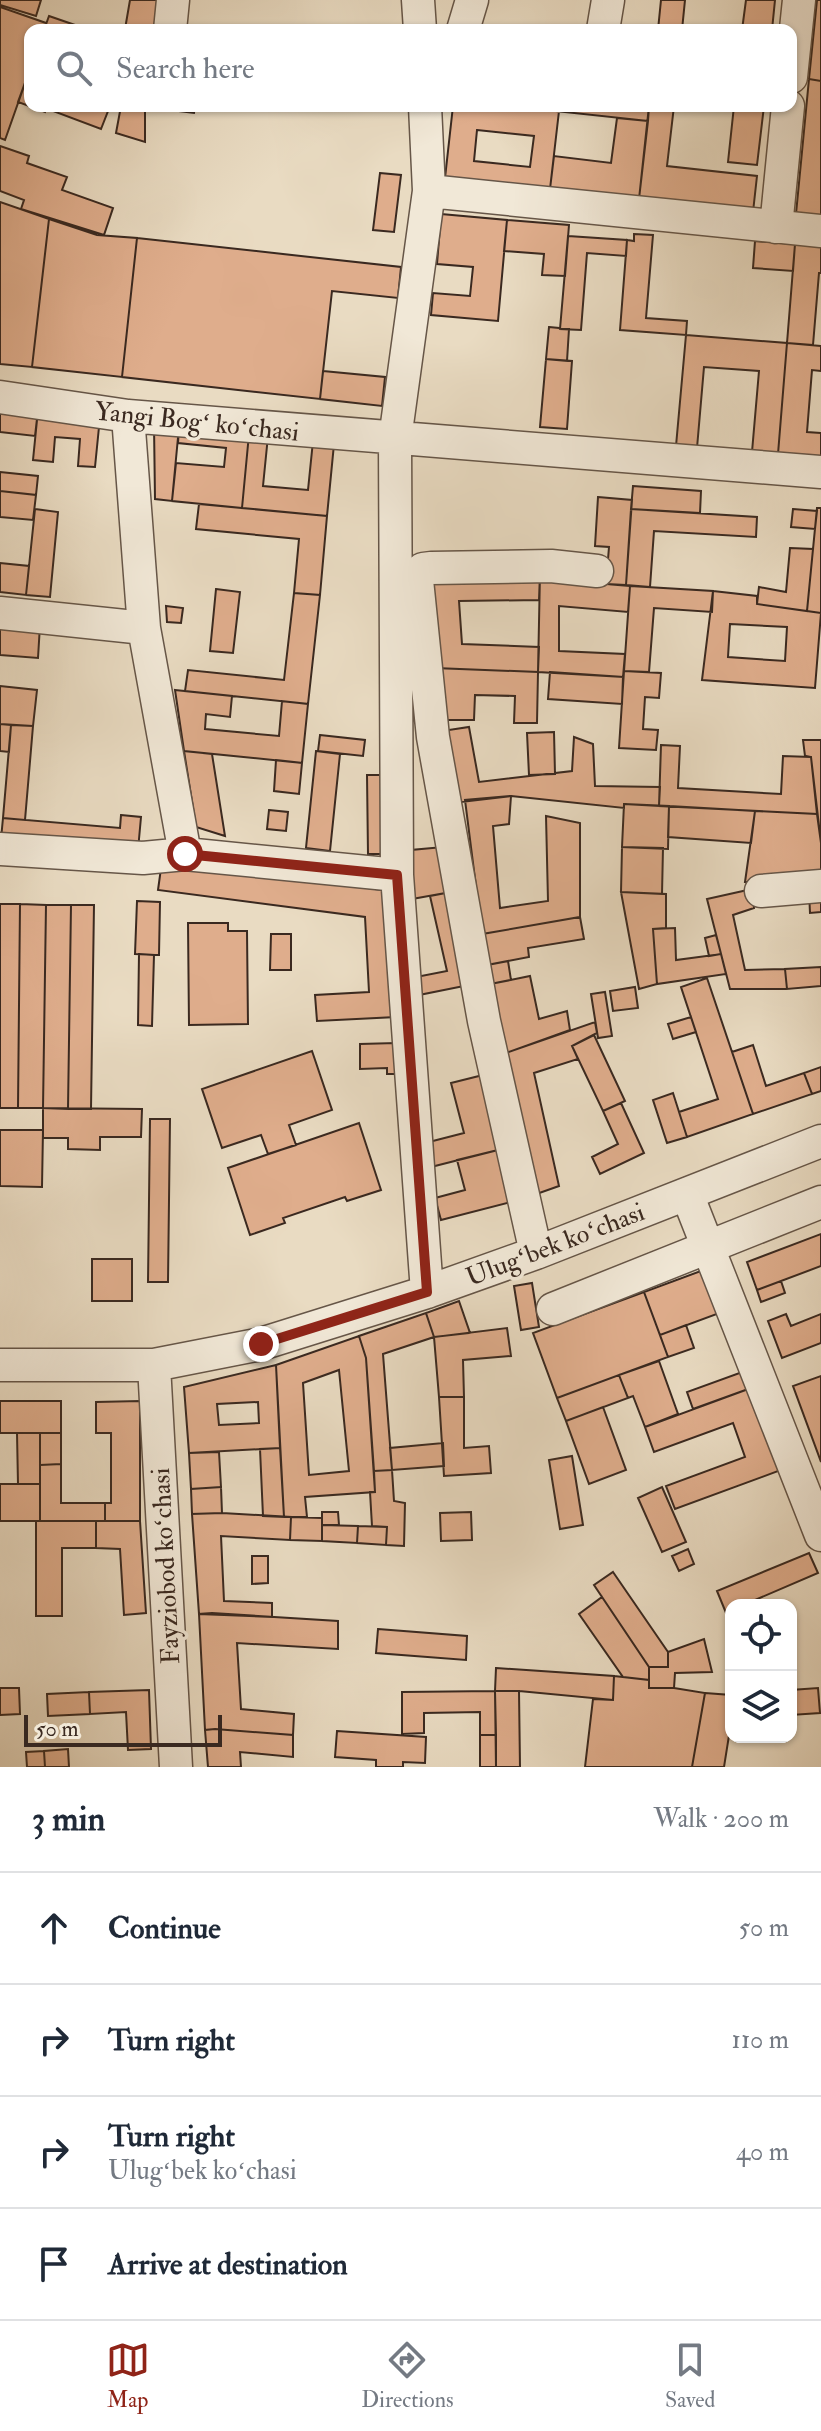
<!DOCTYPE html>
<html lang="en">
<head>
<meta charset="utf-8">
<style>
  body { margin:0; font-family:"IM FELL Double Pica",serif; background:#f6f6f7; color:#1f2937 }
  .controls { position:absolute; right:24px; bottom:24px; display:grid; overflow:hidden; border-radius:16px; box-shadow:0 2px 6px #0004 }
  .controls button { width:72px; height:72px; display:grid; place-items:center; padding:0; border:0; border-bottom:2px solid #e0e1e3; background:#fff; color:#1f2937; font:40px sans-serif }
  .scale { position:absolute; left:24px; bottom:20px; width:198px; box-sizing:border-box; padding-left:8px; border:4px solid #3a2920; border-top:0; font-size:22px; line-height:28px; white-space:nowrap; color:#3a2920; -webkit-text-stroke:6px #f1e8d7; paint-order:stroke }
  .stop { position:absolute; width:24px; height:24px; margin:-18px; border:6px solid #8f2418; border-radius:50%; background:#fff }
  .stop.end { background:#8f2418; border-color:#fff; box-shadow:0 2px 8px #0008 }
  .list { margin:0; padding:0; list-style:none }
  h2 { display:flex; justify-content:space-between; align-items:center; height:104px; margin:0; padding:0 32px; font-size:34px }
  h2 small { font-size:26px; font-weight:400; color:#747a83 }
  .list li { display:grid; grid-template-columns:52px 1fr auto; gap:24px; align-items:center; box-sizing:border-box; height:112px; padding:0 32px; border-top:2px solid #e0e1e3 }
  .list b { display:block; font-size:30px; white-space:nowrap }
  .list p { margin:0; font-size:26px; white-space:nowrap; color:#747a83 }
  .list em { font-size:26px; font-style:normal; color:#747a83 }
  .icon { flex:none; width:44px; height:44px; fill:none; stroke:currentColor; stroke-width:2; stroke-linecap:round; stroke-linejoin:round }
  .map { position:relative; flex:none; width:821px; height:1767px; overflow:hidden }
  .search { position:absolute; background:#fff; box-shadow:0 2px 6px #0004; left:24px; right:24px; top:24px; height:88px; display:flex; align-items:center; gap:20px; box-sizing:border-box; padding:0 28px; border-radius:16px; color:#747a83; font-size:30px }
  .sheet { height:552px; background:#fff }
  nav { display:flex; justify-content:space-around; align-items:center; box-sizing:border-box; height:112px; border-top:2px solid #e0e1e3; background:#fff; font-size:22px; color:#747a83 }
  nav a { display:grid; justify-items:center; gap:4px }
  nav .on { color:#8f2418 }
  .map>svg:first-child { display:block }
</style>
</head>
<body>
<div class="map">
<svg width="821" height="1767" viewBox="0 0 821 1767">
  <rect width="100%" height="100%" fill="#e9dbc2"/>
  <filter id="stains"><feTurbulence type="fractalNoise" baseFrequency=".0025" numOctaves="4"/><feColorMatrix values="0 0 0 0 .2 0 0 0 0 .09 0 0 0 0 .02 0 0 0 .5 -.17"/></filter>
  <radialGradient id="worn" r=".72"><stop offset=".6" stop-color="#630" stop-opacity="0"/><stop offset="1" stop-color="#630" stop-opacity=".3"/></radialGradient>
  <path fill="#dfad8c" stroke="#3a2920" stroke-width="2" fill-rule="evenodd" d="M0,0H41L36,16L0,5Z
    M130,0H160L155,30L125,29Z
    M661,0H685L682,30H658Z
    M746,0H775L772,30H742Z
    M817,0H821V81L809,79Z
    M0,7L46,23L44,30H30V69L5,140L0,138Z
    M49,16L75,25L74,30H44Z
    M30,69V106H47L45,112L18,102Z
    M809,79L821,81V216L796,214Z
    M55,106H110L101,129L53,111Z
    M121,106H145V142L116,133Z
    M171,106H195L194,113L171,110Z
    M453,106H509L559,111L550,189L445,178ZM477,130L534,136L530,167L474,161Z
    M509,106H649L648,121Z
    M649,106H674L667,166L757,176L753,212L639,199Z
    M734,106H764L757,165L728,162Z
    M617,118L648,121L639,199L550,189L554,156L611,163Z
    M0,146L29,156L27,163L67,177L62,190L113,208L104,235L21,209L24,200L0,191Z
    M380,173L401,175L394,232L373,230Z
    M0,202L49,219L32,367L0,364Z
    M441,214L507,220L498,321L431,315L433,293L470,296L473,267L437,264Z
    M49,219L97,235L137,238L122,377L32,367Z
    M507,220L569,225L565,276L542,275L544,254L504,251Z
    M634,234L653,235L646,318L687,321L686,335L620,330L627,240L634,241Z
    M568,236L627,240L626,256L587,253L581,330L560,329Z
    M137,238L401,267L398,298L332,291L320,399L122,377Z
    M755,241L795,244L793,271L753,268Z
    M795,244L821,246V273H819L813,345L787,343Z
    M549,327L569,329L567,361L546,359Z
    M686,335L787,343L778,454L752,452L759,371L704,367L697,448L676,446Z
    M787,343L821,346V371L812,370L807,432L821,433V458L778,454Z
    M546,359L572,361L567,429L540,427Z
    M323,371L385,377L382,406L320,399Z
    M0,406L38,410L35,436L0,432Z
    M38,410L100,417L95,467L78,466L80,439L55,437L53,462L33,460Z
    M154,425L179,427L172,501L155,499Z
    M179,427L249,434L242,508L172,501L176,463L224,467L226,448L178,443Z
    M249,434L268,436L263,486L308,490L313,441L334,444L327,516L242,508Z
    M0,472L38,476L36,495L0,491Z
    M633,486L701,491L700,513L631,509Z
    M0,491L36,495L33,520L0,517Z
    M598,497L632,500L626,585L606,584L609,547L595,546Z
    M199,504L327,516L320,595L294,593L299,539L196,529Z
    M817,508H821V613L807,611Z
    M35,509L58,512L50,597L26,595Z
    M631,509L757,517L756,537L654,531L650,587L626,585Z
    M793,509L817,511L815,529L791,527Z
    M790,548L813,549L807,611L757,604L759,587L786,592Z
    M0,563L29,566L26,595L0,592Z
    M428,573H540L539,600L459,601L462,644L539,647L538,672L435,668Z
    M540,573H555L606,584L630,586L628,612L559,606V651L625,654L623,677L538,672Z
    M630,586L713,591L712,612L654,608L649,672L624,671Z
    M216,589L240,592L233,653L210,651Z
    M713,591L757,596V604L821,613L815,688L702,680ZM730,624L787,627L785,661L728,657Z
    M294,593L320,595L308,704L185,691L188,670L284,680Z
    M166,606L183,608L181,623L167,622Z
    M0,622L40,625L38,658L0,655Z
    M435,668L538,672L537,723H514L515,696L475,695L474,720H439Z
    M624,671L661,673L659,698L645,697L643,729L658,730L656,750L619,748Z
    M550,672L623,677L622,704L548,699Z
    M0,686L37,690L33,726L0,724Z
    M175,690L232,696L230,717L206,714L205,729L279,736L282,701L308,704L302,763L184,751Z
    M0,724L11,725L9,752L0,751Z
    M11,725L33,726L25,820L3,818Z
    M469,727L479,782L572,771L574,737L593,744L595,786L660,787L659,806L624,804V808L511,796L453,803L442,731Z
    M554,732L555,774L529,775L527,733Z
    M320,735L365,740L363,756L318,751Z
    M803,740H821V843L811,757L805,756Z
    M661,745L680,746L678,788L781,794L783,756L811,757L817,814L659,806Z
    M184,751L212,754L225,836L196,827Z
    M316,751L340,754L330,851L306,848Z
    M276,760L302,763L299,794L274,791Z
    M367,775H383V854H368Z
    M511,796L509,824L493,826L500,908L548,901L546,816L580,823V917L482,934L465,800Z
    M624,804L669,806L668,849L622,847Z
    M669,806L755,811L751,843L668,837Z
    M269,810L288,812L286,831L267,829Z
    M755,811L817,814L821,843V882H745Z
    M121,815L141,817L138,850L1,839L3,818L120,828Z
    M443,847L451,892L412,899L411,850Z
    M622,847L663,848L662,894L621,892Z
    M162,861L390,891L396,1017L317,1021L315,995L369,992L365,917L158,890Z
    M752,889L754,908L733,915L745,970L785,969L787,989H730L707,899Z
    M821,890V912L810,913L809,891Z
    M451,892L469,985L419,995L416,977L447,971L430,896Z
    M621,892L666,894V928L653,929L657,984L639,989Z
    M137,901L160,902L159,955L135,954Z
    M0,904H20L18,1108H0Z
    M20,904L46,905L43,1108H18Z
    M46,905H71L68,1109L43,1108Z
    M71,905H94L91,1109H68Z
    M580,917L584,939L528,948L529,957L487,965L482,934Z
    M188,923H228V931H247L248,1024L189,1025Z
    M675,928L676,960L721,954L726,974L657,984L653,929Z
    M271,934H291V970H270Z
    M716,935L721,954L709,956L705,938Z
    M139,954L154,955L152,1026L138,1025Z
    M508,961L511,980L490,984L487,965Z
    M821,967V986L787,989L785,969Z
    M530,976L539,1019L567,1011L570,1030L503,1054L490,984Z
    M707,978L753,1114L687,1137L679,1112L718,1099L681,987Z
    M635,987L638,1008L613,1011L610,991Z
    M605,992L612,1036L598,1038L591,994Z
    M691,1017L696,1032L673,1039L668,1024Z
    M595,1022L597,1033L572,1046L578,1059L534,1073L559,1186L531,1196L503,1054Z
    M594,1035L625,1101L603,1111L572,1046Z
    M396,1043L397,1074H387V1068L360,1069V1044Z
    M753,1045L766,1086L804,1073L812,1094L753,1114L732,1052Z
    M312,1051L332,1110L289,1125L296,1145L268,1154L261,1135L222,1148L202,1089Z
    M821,1067V1091L812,1094L804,1073Z
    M483,1075L502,1149L431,1167L425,1143L464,1133L451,1083Z
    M673,1093L687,1137L667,1143L653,1100Z
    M621,1103L644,1153L600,1174L592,1157L618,1144L603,1111Z
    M43,1108L142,1109L141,1137H100V1150L68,1149V1138H43Z
    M150,1119H170L168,1282H148Z
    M359,1123L381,1190L347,1201L345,1197L283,1218L285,1223L250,1235L228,1168Z
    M0,1130H43L42,1187L0,1186Z
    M502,1149L515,1201L441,1220L435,1198L465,1190L457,1160Z
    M821,1234V1266L757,1290L747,1262Z
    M92,1259H132V1301H92Z
    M709,1268L725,1311L660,1335L644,1292Z
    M781,1281L785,1293L761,1302L757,1290Z
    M532,1283L539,1327L521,1330L514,1286Z
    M644,1292L668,1357L557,1398L533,1333Z
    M459,1301L470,1333L434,1337L426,1313Z
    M426,1313L434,1337L383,1354L392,1470L374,1471L366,1358L359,1336Z
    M786,1314L791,1326L821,1314V1343L782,1358L768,1321Z
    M686,1325L694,1348L668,1357L660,1335Z
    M507,1328L511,1356L463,1360L464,1397H439L434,1337Z
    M359,1336L366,1358L375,1492L305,1497L307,1517H284L276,1365ZM339,1370L349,1471L309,1475L303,1383Z
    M659,1361L678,1414L645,1427L633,1396L628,1398L619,1375Z
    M276,1365L280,1448L189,1453L184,1387ZM258,1402L259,1423L219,1425L217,1404Z
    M745,1371L751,1388L693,1409L687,1392Z
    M619,1375L628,1398L566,1421L557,1398Z
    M821,1376V1462L793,1386Z
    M751,1388L781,1470L675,1509L666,1486L745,1457L733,1423L654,1452L645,1427Z
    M439,1397H464V1448L489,1446L491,1473L444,1476Z
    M0,1401H61V1433H0Z
    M140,1401V1521H105V1503H111V1433H96V1402Z
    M603,1407L626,1470L589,1484L566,1421Z
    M17,1433H40V1484H18Z
    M40,1433H61V1464L40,1465Z
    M443,1443L444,1466L392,1470L390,1448Z
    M280,1448L284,1517L263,1516L260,1449Z
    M219,1452L221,1487L191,1489L189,1453Z
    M572,1456L583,1525L560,1529L549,1460Z
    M61,1464V1503H105V1521H40V1465Z
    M392,1470L394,1501L405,1503L404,1546L386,1545L387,1527L372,1526L370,1492H375L374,1471Z
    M0,1484H40V1521H0Z
    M221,1487L222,1513L192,1514L191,1489Z
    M662,1487L686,1542L662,1552L638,1498Z
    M322,1512H338L339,1525H322Z
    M471,1512L472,1540L441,1541L440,1513Z
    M222,1513L291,1517L290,1540L221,1536L224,1601L272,1603V1617L199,1614L192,1514Z
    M291,1517L322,1518V1541L290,1540Z
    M36,1521H96V1548H62V1616H36Z
    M96,1521H140L146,1613L124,1615L120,1549L96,1548Z
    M322,1525L358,1526L357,1543L322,1541Z
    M358,1526L387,1527L386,1545L357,1543Z
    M688,1549L694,1564L679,1571L672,1556Z
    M809,1553L818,1573L748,1603L749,1605H731V1625L717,1591Z
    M252,1556H268V1583L252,1584Z
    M613,1572L668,1652V1667H649L594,1585Z
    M602,1597L649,1667V1680L623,1677L579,1614Z
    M212,1613L338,1621V1649L237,1643L241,1709L294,1714L293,1735L215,1729L205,1730L199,1614Z
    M378,1629L467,1636L466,1660L376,1653Z
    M704,1639L712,1672L675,1673L674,1688H649V1667H668V1652Z
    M496,1668L614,1676L613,1700L519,1691H495Z
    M614,1676L649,1680V1688H674L705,1693L692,1767H585L593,1699L613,1700Z
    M0,1688H19L20,1714L0,1715Z
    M818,1688L820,1713L791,1715V1690Z
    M149,1690L151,1749L128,1750L126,1712L90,1714L89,1692Z
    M495,1691H519L520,1767H496Z
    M495,1691L496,1735H480V1712L424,1713V1733L402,1734V1692Z
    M89,1692L90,1714L48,1716L47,1694Z
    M705,1693L731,1695V1723L724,1767H692Z
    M215,1729L293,1735V1757L240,1752L241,1767H208L205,1730Z
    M337,1731L426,1737L425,1763L403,1762V1767H376V1760L335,1757Z
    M480,1735H496V1767H480Z
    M68,1749L69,1767H45L44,1751Z
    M44,1751L45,1767H27L26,1752Z"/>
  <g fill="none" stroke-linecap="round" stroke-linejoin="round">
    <g stroke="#665648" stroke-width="35">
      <path id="minor" d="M418,0L420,30
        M170,30L173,0
        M463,30L472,0
        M603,30L608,0
        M791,77L799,0
        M425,106L429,191L395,439L397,875L427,1292
        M429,191L821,231
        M776,227L788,106
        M0,397L128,416L821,472
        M128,416L144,628L185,854
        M0,613L144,628
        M0,849L143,858L185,854L397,875
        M761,891L821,886
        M687,1194L821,1535
        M536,1253L484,1021L433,737L417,580L423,569L431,568L551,566L597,571
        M553,1309L821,1202
        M0,1365H154L261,1344L427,1292L536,1253L821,1141
        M154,1365L176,1767"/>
    </g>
    <use href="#minor" stroke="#f1e8d7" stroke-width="32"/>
  </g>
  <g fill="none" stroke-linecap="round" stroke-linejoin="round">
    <path stroke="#8f2418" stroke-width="10" d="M185,854L397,875L427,1292L261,1344"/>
  </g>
  <g text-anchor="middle" stroke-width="7" stroke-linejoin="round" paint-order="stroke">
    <g font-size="26" fill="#3a2920" stroke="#f1e8d7">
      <text transform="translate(197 421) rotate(6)" y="9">Yangi Bogʻ koʻchasi</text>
      <text transform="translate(555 1244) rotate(-21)" y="9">Ulugʻbek koʻchasi</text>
      <text transform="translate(165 1566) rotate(-93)" y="9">Fayziobod koʻchasi</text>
    </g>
  </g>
  <rect width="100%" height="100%" filter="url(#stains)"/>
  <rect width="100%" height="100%" fill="url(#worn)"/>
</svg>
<div class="controls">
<button><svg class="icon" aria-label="locate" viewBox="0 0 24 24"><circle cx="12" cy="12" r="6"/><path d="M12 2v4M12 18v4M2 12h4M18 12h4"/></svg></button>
<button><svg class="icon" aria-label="layers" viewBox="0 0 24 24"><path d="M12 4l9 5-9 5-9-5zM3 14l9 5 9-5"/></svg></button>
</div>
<div class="scale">50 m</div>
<div class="stop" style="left:185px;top:854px"></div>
<div class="stop end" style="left:261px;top:1344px"></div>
<div class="search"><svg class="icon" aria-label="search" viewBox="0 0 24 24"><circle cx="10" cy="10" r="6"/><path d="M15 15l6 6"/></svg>Search here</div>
</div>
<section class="sheet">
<h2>3 min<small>Walk · 200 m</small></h2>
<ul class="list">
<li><svg class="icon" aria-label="ahead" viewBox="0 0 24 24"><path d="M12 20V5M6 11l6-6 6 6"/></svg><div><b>Continue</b></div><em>50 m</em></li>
<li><svg class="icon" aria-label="right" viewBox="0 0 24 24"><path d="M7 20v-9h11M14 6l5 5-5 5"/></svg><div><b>Turn right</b></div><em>110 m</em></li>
<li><svg class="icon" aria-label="right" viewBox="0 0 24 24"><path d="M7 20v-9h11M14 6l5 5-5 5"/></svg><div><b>Turn right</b><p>Ulugʻbek koʻchasi</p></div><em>40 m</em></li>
<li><svg class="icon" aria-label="arrive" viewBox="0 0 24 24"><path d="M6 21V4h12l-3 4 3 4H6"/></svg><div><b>Arrive at destination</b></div></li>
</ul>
</section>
<nav>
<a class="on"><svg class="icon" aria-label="map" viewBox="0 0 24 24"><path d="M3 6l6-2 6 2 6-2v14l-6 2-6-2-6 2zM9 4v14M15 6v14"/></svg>Map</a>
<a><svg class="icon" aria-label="directions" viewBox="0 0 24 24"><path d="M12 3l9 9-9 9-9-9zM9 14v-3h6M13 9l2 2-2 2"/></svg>Directions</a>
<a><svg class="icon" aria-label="saved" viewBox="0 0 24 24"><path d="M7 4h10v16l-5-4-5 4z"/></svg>Saved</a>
</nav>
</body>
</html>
